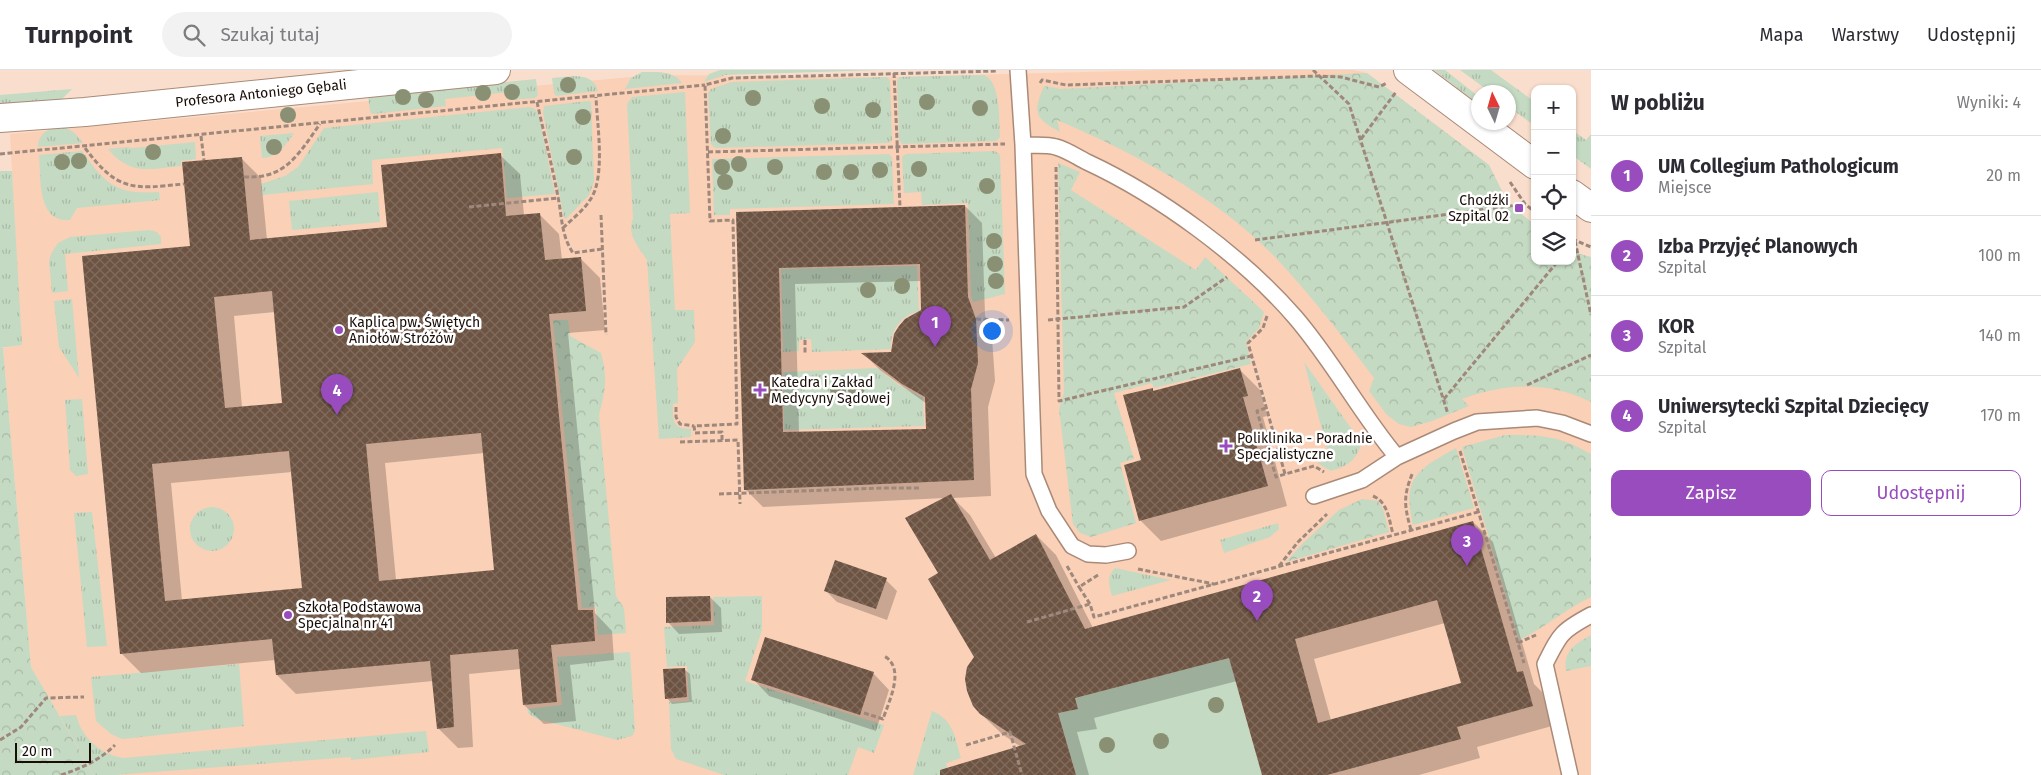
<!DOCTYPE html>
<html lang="pl">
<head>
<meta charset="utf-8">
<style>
  body { margin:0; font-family:"Fira Sans",sans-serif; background:#f2f2f3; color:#2b2b33 }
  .controls { position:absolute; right:15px; top:15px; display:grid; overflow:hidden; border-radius:10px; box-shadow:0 1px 4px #0004 }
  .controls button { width:45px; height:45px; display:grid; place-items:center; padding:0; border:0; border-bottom:1px solid #e1e1e2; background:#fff; color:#2b2b33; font:25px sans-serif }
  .compass { position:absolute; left:1471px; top:15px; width:45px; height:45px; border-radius:50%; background:#fff; box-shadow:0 1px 4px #0004; rotate:355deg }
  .scale { position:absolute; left:15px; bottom:12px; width:76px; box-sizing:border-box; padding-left:5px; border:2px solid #190d07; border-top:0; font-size:14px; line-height:18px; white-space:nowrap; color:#190d07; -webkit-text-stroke:4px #fff; paint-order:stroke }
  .you { position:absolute; left:991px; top:260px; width:18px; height:18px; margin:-12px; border:4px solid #fff; border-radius:50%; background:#1a73e8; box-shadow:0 0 0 8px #1a73e833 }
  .badge { display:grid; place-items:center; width:32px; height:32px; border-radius:50%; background:#984cbe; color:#fff; font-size:16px; font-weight:700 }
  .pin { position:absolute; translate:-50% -41px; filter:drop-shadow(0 1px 2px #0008) }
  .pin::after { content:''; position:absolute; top:26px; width:18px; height:15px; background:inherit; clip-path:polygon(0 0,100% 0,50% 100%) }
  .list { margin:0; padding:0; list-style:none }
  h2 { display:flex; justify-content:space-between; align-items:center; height:65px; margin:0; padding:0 20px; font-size:21px }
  h2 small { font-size:16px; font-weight:400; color:#7c7c81 }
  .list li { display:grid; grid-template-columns:32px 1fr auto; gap:15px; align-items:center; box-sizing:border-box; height:80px; padding:0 20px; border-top:1px solid #e1e1e2 }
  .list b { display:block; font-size:19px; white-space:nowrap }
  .list p { margin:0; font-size:16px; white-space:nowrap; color:#7c7c81 }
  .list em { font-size:16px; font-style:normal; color:#7c7c81 }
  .actions { display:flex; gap:10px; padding:15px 20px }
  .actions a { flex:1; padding:11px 0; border:1px solid #984cbe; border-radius:10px; text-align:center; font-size:18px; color:#984cbe }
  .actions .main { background:#984cbe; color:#fff }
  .icon { flex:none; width:28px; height:28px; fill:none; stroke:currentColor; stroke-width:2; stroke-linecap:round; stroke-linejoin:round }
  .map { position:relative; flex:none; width:1591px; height:705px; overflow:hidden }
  header { display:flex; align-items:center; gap:30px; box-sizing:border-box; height:70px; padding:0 25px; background:#fff; border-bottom:1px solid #e1e1e2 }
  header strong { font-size:24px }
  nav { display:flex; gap:28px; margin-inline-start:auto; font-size:18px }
  .search { width:350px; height:45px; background:#f2f2f3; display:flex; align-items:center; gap:12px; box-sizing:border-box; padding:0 18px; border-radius:28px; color:#7c7c81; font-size:19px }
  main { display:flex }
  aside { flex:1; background:#fff }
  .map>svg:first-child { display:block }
</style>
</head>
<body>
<header>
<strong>Turnpoint</strong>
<div class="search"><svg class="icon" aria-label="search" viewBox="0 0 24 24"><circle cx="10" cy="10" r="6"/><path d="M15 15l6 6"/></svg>Szukaj tutaj</div>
<nav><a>Mapa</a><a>Warstwy</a><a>Udostępnij</a></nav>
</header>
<main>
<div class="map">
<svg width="1591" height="705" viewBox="0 0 1591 705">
  <defs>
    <pattern id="grass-tufts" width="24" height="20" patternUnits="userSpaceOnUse" patternTransform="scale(1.25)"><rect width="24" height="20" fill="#c5dac2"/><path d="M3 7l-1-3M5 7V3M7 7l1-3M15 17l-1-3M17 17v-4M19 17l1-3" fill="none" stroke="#a9baa5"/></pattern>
    <pattern id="forest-crowns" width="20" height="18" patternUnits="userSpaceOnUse" patternTransform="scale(1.25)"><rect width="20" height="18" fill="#c5dac2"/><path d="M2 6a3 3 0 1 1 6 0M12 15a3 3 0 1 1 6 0" fill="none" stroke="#a9baa5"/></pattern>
    <pattern id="building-cross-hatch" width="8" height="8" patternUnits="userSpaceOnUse" patternTransform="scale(1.25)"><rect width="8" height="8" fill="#6d5342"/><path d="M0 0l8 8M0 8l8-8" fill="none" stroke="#806c5f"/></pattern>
  </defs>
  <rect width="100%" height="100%" fill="#fadecd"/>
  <path fill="#fad0b7" d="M1167,0H1354L1367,3L1489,95L1508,133L1535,155V191H1572V182L1591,187V705H94L31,597L3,278L21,275L10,64L653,5L887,7Z"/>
  <path fill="url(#grass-tufts)" d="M720,0H880L725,5L704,12L709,4Z
    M1434,0H1445L1478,26V34Z
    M1460,0H1491L1535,32V56L1509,37L1508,22H1490Z
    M642,2C656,2 674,0 682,13L625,19L631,8Z
    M984,5C1001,12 999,50 1000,67L996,71L902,74L899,70L897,11L899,7Z
    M574,6C585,6 595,9 598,21L556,26L554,23L552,8Z
    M887,7L890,11L892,70L889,73L715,78L711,74L708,23L711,19L732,12Z
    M536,9L538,25L535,28L510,30L509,22L445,29L446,36L372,44L370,41L368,26Z
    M72,19L62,29L0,34V25Z
    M685,22L690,143L670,144L675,240H694L695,272L677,299L678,333L673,334C673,351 672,359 691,359V367L659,369L647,190C639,178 626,164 633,149L627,34L632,27Z
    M588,31L591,32L594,112L589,125L566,149L564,148L543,43L544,36Z
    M530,37L535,39L539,46L555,124L507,128L502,78L372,90L373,114L262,125L261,114L285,106L298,97L324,58Z
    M55,57C69,56 75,62 83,73L38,77C38,66 45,60 55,57Z
    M1572,60L1586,70L1591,64V99L1572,85Z
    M294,63C286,75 277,88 262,88L260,66Z
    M195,72L196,89L181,91V96C149,99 131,106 108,79L126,77L133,78Z
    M82,81C105,114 117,125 159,122L160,130L77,138L70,150C37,153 41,108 39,85Z
    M995,81L1000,85L1005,224L973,232L971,225L968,133L922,135L921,122L904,123L902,87L906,84Z
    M889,84L892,87L894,134L730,139V145H714L712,89Z
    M0,101H12L22,275L0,278Z
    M378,122L380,152L292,160L289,131Z
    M149,160L157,162L161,167V174L65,184L68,221L52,223L49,191L51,184L58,173L70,167Z
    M917,196L919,241C901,246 890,260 891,279L812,282L811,269L799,270V281L783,282L781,199Z
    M72,229L79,308L59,277L54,231Z
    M1304,292L1353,361L1361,375C1355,392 1347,396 1331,401L1317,393L1330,390Z
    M877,298L899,315L923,328L924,356L784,360L783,302Z
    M82,329L88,404L76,406L70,400L65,330Z
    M190 459a22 22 0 1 1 44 0a22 22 0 1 1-44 0Z
    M92,442L107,576L87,577L74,443Z
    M1278,453L1279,459L1270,467L1224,483L1220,470Z
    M1115,498L1171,510L1112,526C1109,514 1106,508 1115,498Z
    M762,526V560L745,611L884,655L874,683L858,677L848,705H724L676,689L671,679L669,632L689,631L687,596L667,597L664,557L714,555L713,527Z
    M630,582L635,661L632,666L617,670L537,649L529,644L527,639L562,635L557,587Z
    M239,594L244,656L122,669L111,664L96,651L91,607Z
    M932,641C954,650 955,668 961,688L946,693L949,705H913Z
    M76,645C82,668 100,684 123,688L426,661L429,682L351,690V687L115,705H94L60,646Z"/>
  <path fill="url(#forest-crowns)" d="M1367,3L1489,95L1508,133L1535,155V191H1572V182L1591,187V332C1547,311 1507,313 1462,329L1469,336L1432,351L1411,357L1399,354L1387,345L1369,321L1374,308C1343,267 1311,225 1275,187C1217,127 1133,82 1057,50L1060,62C1034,48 1033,42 1044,16L1061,19Z
    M1058,93L1080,102L1071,120L1196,200L1205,187L1264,242L1259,258L1246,272L1251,294L1154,318L1152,313L1114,323L1134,389L1120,393L1136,453L1091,467L1080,463L1073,454L1059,339L1064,323Z
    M553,250H568L570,266L601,283C608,308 605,322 599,345L616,526L624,538L626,563L598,565L596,537L582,538Z
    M0,278H3L31,597L94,705H0Z
    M1505,365C1542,365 1559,365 1591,384V527C1565,539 1544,559 1519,570L1462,377Z
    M1456,378L1474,438L1413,455C1402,407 1417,400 1456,378Z
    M1362,429L1378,431L1383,439L1389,462L1286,492L1302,474L1339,440Z
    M1591,565V596L1566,601C1563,581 1575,574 1591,565Z"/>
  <path fill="#c5dac2" d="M1229,588L1262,705H1076L1058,643L1078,639L1075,628Z"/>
  <path fill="#0003" fill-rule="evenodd" d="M500,85L520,104L524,145L539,144L559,164L562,190L581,189L600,208L605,260L568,263L595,543L612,561L614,590L570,595L576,651L544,654L524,635L521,599L469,604L473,677L458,678L438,658L433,611L296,624L277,605L275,590L141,603L121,583L84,187L191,177L241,88L261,108L267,170L388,158ZM275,242L284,334L242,337L234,246ZM484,383L495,501L396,510L385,393ZM292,402L303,519L182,531L171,413Z
    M965,136L982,153L985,245L992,268L995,311L988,337L991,426L953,428L970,445L996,488L1036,465L1056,485L1093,558L1473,452L1493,472L1534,614L1542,622L1552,656L1477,677L1480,688L1419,705H1264L1237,611L1094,648L1097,659L1077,662L1089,705H953L1021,677L1002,664L981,644L976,587L940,503L944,428L763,437L746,420L737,143ZM921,211L922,241L892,283L864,284L880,300L927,334V360L799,363L795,214ZM1445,553L1463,614L1331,650L1314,589Z
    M1239,299L1260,320L1267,346L1263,347L1287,436L1161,471L1140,450L1143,391L1152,319L1155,322Z
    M886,510L897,521L887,550L837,532L826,521Z
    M710,527L721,538L722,562L679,564L668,552Z
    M684,599L690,604L692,632L672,634L667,628Z
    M873,603L889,620L876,661L769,626L753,609Z"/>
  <path fill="url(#building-cross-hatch)" fill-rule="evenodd" d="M501,83L506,146L540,143L545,190L581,187L586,241L549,244L578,540H593L595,571L551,575L557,632L523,635L518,579L450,585L454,657L437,659L430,591L276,605L272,569L120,584L82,186L190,176L182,92L242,87L250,170L387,157L381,95ZM272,221L282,333L225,338L214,227ZM481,363L494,500L379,511L366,374ZM289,381L302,518L165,531L152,394Z
    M965,135L968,227L976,249L978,293L971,319L974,410L744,420L736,142ZM920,194L921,240L905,249L899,256L894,264L891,282L861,283L902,314L925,327L926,359L783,362L779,198Z
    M1240,298L1248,326L1243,327L1268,416L1139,451L1124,395L1141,390L1123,325L1153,318V321Z
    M951,424L990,490L1036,464L1085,559L1473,451L1517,602L1523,601L1533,636L1457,657L1461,669L1327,705H1262L1229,588L1075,628L1078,639L1058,643L1076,705H940V700L1026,674L980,644L973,636L967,621L965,609L967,597L974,587L928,509L938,503L905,448ZM1437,530L1461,613L1318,653L1295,569Z
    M835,490L887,508L876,539L824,521Z
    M710,526L711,551L666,553V527Z
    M765,567L874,602L860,645L751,610Z
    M685,598L687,627L665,629L663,599Z"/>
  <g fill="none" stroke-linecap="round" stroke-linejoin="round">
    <g stroke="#aa8a77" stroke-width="18">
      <path id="service" d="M1018,0L1023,75L1034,404L1049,441L1072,476L1088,484L1106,485L1128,481
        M1023,75C1033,76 1046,74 1056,77C1067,80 1077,87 1087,92C1160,126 1242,186 1295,247C1333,291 1360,343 1397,387
        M1314,426L1362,410L1397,387L1454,361L1477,352L1537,348L1562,353L1591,364
        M1570,705L1545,594C1560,564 1561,561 1591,545"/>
    </g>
    <g stroke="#aa8a77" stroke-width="30">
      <path id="minor" d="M0,48L85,42L496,0"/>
    </g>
    <g stroke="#aa8a77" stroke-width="30">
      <path id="tertiary" d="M1408,0L1535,95
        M1572,124L1591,138"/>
    </g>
    <path stroke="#9e887c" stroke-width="3" stroke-dasharray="5 2.5" stroke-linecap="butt" d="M1313,0L1349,34L1448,344
      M894,3L900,137
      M1040,13L1042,10L1066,15L1318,6L1341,7L1379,17L1387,13
      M537,32C544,64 552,95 558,127C562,146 561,165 573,183L602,179
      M201,66L204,90
      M1361,69L1396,22
      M85,78C118,122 133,119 184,114
      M708,82L1005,74
      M0,84L705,15
      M1056,97L1059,331L1251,286
      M244,107C252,107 260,107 267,105C292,99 306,73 320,54
      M1510,112L1525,134L1535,142
      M469,137L559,128
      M601,145L606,265
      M563,158C572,149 583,141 590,130C606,108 597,54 596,27
      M1572,169L1591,177
      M1255,170L1525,134
      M1575,171L1591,245
      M1267,246L1263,258L1248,273L1285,404L1314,396L1324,402
      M976,249L1009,250
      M1048,250L1184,237L1227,207
      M805,270V285
      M1527,315L1591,285
      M1444,329L1558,191
      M676,337V347L680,354L694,356
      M1266,338L1257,341L1276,407L1285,404
      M722,370V362L695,363L694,356L737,354L733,150L710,151L705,15L732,8L997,1
      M680,372L738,370L740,434
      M1460,381L1524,593
      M1261,391L1270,389
      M719,424L882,418H921
      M1373,426C1388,432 1389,450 1393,464
      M1411,460C1404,435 1403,426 1413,402
      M1067,496L1079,517
      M1279,496L1298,472L1327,444
      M1138,499L1214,514
      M1098,505L1079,517L1090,534L1094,547L1478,442
      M1027,552L1090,534
      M1518,573L1536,565
      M864,643L883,649C889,631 906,598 884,586
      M0,670L21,657L46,628L84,627
      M966,675L1010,662L1022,705
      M61,705C82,698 100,690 115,675"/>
    <use href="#service" stroke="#fff" stroke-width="15"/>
    <use href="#minor" stroke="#fff" stroke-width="28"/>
    <use href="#tertiary" stroke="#fff" stroke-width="28"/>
  </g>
  <g fill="#8a9073">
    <circle cx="568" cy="15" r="8"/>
    <circle cx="512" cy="22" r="8"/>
    <circle cx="483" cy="23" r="8"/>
    <circle cx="403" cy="27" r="8"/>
    <circle cx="753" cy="28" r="8"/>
    <circle cx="426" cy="30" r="8"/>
    <circle cx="927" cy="32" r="8"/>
    <circle cx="822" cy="36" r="8"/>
    <circle cx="980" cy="38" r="8"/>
    <circle cx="873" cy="40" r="8"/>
    <circle cx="288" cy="45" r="8"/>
    <circle cx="583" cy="47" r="8"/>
    <circle cx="723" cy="66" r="8"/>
    <circle cx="274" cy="77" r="8"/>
    <circle cx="153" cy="82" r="8"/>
    <circle cx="574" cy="87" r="8"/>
    <circle cx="79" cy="91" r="8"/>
    <circle cx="62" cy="92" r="8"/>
    <circle cx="739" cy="94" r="8"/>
    <circle cx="722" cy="97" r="8"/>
    <circle cx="775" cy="97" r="8"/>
    <circle cx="919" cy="99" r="8"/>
    <circle cx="880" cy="100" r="8"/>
    <circle cx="824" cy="102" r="8"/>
    <circle cx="851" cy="102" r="8"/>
    <circle cx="725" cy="112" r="8"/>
    <circle cx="987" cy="116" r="8"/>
    <circle cx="994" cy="171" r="8"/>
    <circle cx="995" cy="194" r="8"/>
    <circle cx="996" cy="211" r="8"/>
    <circle cx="902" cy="216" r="8"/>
    <circle cx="868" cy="220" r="8"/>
    <circle cx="838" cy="320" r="8"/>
    <circle cx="856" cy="320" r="8"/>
    <circle cx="1216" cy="635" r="8"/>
    <circle cx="1161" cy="671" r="8"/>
    <circle cx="1107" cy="675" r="8"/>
  </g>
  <g fill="#984cbe" stroke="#fff" stroke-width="2">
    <rect x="1514" y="133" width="10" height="10" rx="2.5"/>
    <circle cx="339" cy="260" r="5"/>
    <path d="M757.5 312.5h5v5h5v5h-5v5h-5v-5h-5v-5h5z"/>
    <path d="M1223.5 368.5h5v5h5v5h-5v5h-5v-5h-5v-5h5z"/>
    <circle cx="288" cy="545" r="5"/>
  </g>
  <g text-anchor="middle" stroke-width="5" stroke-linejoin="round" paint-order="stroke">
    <g font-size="14" fill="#190d07" stroke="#fff">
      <text transform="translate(261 23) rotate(-6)" y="5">Profesora Antoniego Gębali</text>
    </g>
    <g font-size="14" fill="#190d07" stroke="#fff" text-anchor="start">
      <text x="1509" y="135" text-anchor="end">Chodźki<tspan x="1509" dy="16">Szpital 02</tspan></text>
      <text x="349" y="257">Kaplica pw. Świętych<tspan x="349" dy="16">Aniołów Stróżów</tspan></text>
      <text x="771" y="317">Katedra i Zakład<tspan x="771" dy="16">Medycyny Sądowej</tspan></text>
      <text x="1237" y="373">Poliklinika - Poradnie<tspan x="1237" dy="16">Specjalistyczne</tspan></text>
      <text x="298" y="542">Szkoła Podstawowa<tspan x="298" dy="16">Specjalna nr 41</tspan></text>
    </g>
  </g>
</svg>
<div class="controls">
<button>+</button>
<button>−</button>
<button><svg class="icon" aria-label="locate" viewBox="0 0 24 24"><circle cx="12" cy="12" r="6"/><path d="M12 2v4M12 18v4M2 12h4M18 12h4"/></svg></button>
<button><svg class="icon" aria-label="layers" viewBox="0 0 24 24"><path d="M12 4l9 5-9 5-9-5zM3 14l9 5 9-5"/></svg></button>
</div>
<svg class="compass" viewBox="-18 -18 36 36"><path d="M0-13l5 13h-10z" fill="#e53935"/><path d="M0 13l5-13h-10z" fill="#7c7c81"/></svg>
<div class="scale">20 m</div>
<div class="you"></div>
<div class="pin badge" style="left:935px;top:277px">1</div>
<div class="pin badge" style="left:1257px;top:551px">2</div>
<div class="pin badge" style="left:1467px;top:496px">3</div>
<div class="pin badge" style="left:337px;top:345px">4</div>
</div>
<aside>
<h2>W pobliżu<small>Wyniki: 4</small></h2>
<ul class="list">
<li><span class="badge">1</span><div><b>UM Collegium Pathologicum</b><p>Miejsce</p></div><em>20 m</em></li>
<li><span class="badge">2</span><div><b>Izba Przyjęć Planowych</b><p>Szpital</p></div><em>100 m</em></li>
<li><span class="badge">3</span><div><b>KOR</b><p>Szpital</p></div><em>140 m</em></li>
<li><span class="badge">4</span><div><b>Uniwersytecki Szpital Dziecięcy</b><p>Szpital</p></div><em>170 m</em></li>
</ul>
<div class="actions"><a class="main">Zapisz</a><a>Udostępnij</a></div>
</aside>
</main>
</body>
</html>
